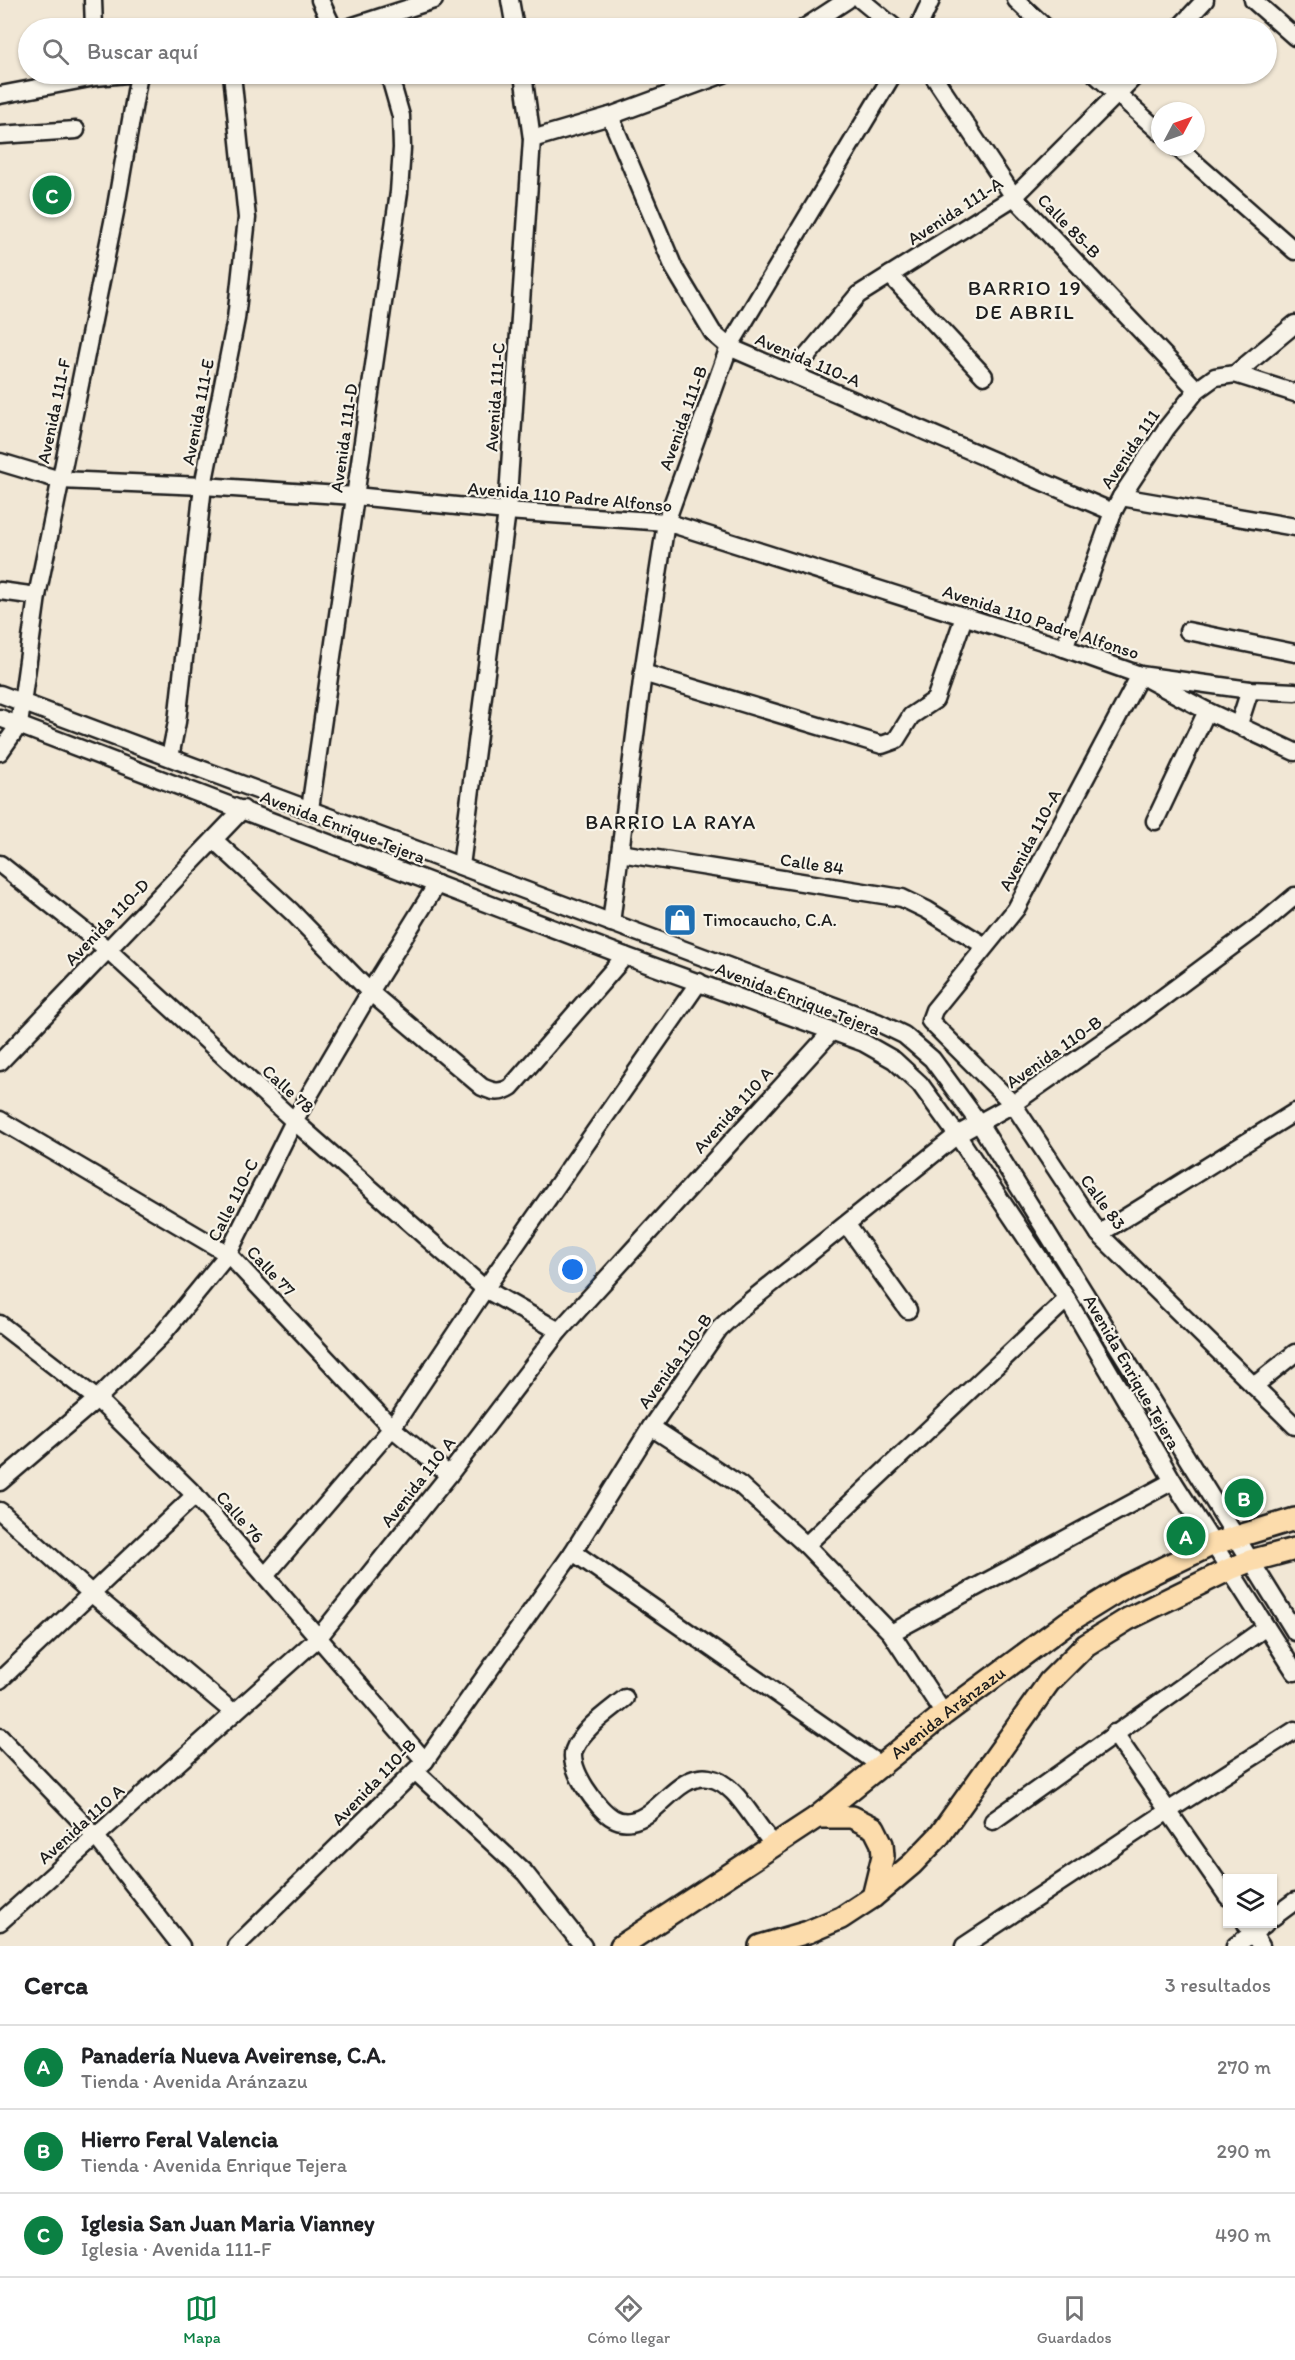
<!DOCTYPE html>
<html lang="es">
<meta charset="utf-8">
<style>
:root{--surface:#fff;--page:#f2f2f2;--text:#202124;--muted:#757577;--line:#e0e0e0;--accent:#0b8043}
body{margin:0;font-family:Itim,sans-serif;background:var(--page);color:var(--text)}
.controls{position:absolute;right:18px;bottom:18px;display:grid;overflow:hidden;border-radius:0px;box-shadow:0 2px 4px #0004}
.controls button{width:54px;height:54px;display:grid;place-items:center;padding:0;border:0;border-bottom:2px solid var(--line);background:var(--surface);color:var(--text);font:30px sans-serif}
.compass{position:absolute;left:1151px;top:102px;width:54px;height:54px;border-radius:50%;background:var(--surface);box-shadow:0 2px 4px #0004;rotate:49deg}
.you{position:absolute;left:573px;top:1270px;width:21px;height:21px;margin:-15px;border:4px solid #fff;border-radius:50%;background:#1a73e8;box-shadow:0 0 0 9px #1a73e833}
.badge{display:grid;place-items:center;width:39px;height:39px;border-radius:50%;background:var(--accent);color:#fff;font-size:20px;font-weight:700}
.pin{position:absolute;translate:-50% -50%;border:3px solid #fff;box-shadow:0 2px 6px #0006}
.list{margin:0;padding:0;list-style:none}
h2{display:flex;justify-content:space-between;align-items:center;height:78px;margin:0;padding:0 24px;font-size:26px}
h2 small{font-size:20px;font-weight:400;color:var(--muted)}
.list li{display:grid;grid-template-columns:39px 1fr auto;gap:18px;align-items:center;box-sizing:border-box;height:84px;padding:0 24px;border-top:2px solid var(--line)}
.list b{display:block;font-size:22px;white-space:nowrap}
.list p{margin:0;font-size:20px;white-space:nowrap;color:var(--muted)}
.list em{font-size:20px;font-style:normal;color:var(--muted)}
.icon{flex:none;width:33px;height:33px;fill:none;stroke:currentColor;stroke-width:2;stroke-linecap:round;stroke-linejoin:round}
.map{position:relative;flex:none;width:1295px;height:1946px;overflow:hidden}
.search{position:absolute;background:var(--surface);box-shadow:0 2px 4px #0004;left:18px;right:18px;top:18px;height:66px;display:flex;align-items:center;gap:15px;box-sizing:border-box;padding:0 21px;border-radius:33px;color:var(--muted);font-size:22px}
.sheet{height:330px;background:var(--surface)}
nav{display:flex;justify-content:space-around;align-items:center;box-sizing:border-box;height:84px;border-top:2px solid var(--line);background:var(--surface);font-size:16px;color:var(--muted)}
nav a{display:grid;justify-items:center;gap:3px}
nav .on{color:var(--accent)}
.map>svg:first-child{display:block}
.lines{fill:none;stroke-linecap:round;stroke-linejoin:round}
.minor-casing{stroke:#1c1c1c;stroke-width:21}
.major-casing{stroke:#1c1c1c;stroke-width:26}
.minor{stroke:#f7f3e8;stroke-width:16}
.major{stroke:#fcdcac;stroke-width:21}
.labels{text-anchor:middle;stroke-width:4.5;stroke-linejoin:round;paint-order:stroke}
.street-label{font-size:18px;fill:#1c1c1c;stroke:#f7f3e8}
.poi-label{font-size:18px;fill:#1c1c1c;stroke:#f7f3e8;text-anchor:start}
.neighbourhood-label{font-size:20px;letter-spacing:1.5px;fill:#1c1c1c;stroke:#f7f3e8}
.quarter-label{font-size:21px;letter-spacing:1.5px;fill:#1c1c1c;stroke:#f7f3e8}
</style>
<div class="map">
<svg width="1295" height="1946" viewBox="0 0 1295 1946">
<rect width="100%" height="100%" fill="#f1e7d5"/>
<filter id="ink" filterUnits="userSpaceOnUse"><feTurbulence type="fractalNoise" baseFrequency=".0167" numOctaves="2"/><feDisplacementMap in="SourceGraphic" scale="12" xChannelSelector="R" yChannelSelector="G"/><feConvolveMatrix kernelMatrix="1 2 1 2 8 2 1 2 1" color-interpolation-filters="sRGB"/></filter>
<g filter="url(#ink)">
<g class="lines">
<g class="minor-casing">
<g id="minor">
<path d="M 93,0 L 94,28"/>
<path d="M 320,0 L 333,28"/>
<path d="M 510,0 L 515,28"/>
<path d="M 861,0 L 895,28"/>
<path d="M 1016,0 L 1046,28"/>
<path d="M 1253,0 L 1295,37"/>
<path d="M 347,28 L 434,0"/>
<path d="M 804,28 L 847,0"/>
<path d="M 918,28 L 931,0"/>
<path d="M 1179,28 L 1205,0"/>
<path d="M 932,74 L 1014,197 L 1197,390"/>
<path d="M 1095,74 L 1160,132"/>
<path d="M 0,95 L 95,77 L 127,74"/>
<path d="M 610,116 L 674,268 L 713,333 L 729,347 L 1113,512"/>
<path d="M 0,135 L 76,130"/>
<path d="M 532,139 L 610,116 L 724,74"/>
<path d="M 1177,147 L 1295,251"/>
<path d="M 890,275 L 984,376"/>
<path d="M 792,374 L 858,295 L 1014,197 L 1137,74"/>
<path d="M 1235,374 L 1295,393"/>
<path d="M 0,462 L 60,480 L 203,486 L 355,496 L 507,511 L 666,522 L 1064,648 L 1140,675 L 1250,690 L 1295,692"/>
<path d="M 1121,497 L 1295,527"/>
<path d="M 0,591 L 37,596"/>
<path d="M 1188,631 L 1295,653"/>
<path d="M 1064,648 L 1113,512 L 1121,497 L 1166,429 L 1197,390 L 1215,377 L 1235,374 L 1295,324"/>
<path d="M 643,673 L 882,745 L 896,740 L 911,716 L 935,700 L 964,617"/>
<path d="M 1140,675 L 1016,909 L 934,1010 L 930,1021 L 1013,1104 L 1099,1234 L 1295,1426"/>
<path d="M 1149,680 L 1207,711 L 1295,752"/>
<path d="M 0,694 L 877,1022 L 904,1035 L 932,1059 L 979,1123 L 1295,1632"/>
<path d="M 0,718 L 625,956 L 864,1043 L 894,1060 L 920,1084 L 957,1135 L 1067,1299 L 1173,1481 L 1295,1672"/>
<path d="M 1239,724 L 1250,690"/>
<path d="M 0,752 L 19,725 L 37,596 L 115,212 L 139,74"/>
<path d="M 170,757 L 177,722 L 203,486 L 236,319 L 247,218 L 232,74"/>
<path d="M 310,809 L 399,192 L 402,148 L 401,116 L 389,74"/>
<path d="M 1155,821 L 1207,711"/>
<path d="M 214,840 L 292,912 L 370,992 L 482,1087 C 493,1092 500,1094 511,1087 L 625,956"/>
<path d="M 620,853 L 902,898 L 927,910 L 985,946"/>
<path d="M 0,864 L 107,949 L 294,1121 L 485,1289 L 559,1331"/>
<path d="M 461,866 L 507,511 L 532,139 L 523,74"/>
<path d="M 611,923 L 643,673 L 666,522 L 729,347 L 893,74"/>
<path d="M 0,1062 L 243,809"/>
<path d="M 0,1120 L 228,1254 L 392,1428 L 449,1475"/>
<path d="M 847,1225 L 908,1310"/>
<path d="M 1099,1234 L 1295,1112"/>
<path d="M 0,1324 L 97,1399 L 195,1495 L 425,1761"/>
<path d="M 1254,1386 L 1295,1353"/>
<path d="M 651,1427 L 740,1485 L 806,1545 L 891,1633 L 944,1714"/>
<path d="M 0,1482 L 97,1399 L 161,1336 L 228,1254 L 294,1121 L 370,992 L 437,884"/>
<path d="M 0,1511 L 91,1593 L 234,1713"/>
<path d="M 806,1545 L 1067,1299"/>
<path d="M 573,1552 L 880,1765"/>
<path d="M 265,1576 L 392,1428 L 485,1289 L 699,982"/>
<path d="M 891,1633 L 1173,1481"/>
<path d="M 0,1680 L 195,1495"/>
<path d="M 625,1698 C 608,1712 582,1729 574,1750 C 567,1768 598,1810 613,1818 C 618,1821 625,1822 631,1821 C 659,1817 677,1773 709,1778 C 737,1782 755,1827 775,1845"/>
<path d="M 1114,1733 L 1228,1897"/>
<path d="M 0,1737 L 96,1837 L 181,1946"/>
<path d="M 415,1771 L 525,1873 L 583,1946"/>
<path d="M 993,1821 L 1266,1627"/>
<path d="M 1272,1918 L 1295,1901"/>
<path d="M 0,1922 L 319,1637 L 449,1475 L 559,1331 L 832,1031"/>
<path d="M 1246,1924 L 1261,1946"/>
<path d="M 236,1946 L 425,1761 L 573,1552 L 651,1427 L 719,1329 L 739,1310 L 957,1135 L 1013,1104 L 1122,1028 L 1263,923 L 1295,896"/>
<path d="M 964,1946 L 1168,1811 L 1295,1730"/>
<path d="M 1235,1946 L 1265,1924"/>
</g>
</g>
<g class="major-casing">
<g id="major">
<path d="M 817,1817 L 852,1817 L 874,1828 L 882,1844 L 883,1856 L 873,1897"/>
<path id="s1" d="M 621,1946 L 817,1817 L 944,1714 L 1068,1622 L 1126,1586 L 1213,1544 L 1295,1519"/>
<path d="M 760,1946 L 808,1932 L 841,1918 L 873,1897 L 912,1864 L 939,1836 L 1049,1682 L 1086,1645 L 1128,1619 L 1230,1569 L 1250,1561 L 1295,1549"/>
</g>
</g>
<use href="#minor" class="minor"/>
<use href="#major" class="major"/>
</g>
</g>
<defs>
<g id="shop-square" transform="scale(1.725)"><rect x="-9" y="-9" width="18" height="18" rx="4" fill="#1f6fb2" stroke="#f7f3e8"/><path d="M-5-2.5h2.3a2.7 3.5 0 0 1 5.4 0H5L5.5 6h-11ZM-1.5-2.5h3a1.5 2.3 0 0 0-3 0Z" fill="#fff"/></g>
</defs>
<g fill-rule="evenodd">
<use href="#shop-square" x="680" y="920"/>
</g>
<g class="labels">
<g class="street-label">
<text transform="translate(955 211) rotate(-33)" y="6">Avenida 111-A</text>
<text transform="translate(1069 226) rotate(46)" y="6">Calle 85-B</text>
<text transform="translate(808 360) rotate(23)" y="6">Avenida 110-A</text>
<text transform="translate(495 397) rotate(-86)" y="6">Avenida 111-C</text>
<text transform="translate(54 411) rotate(-78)" y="6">Avenida 111-F</text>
<text transform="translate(198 412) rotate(-79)" y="6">Avenida 111-E</text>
<text transform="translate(683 418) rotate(-70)" y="6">Avenida 111-B</text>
<text transform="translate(344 438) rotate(-82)" y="6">Avenida 111-D</text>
<text transform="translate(1130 449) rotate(-56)" y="6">Avenida 111</text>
<text transform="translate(570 497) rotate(5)" y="6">Avenida 110 Padre Alfonso</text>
<text transform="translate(1041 622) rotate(18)" y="6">Avenida 110 Padre Alfonso</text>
<text transform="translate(343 827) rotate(21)" y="6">Avenida Enrique Tejera</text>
<text transform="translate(1030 840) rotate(-62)" y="6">Avenida 110-A</text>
<text transform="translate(812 864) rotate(9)" y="6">Calle 84</text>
<text transform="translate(107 922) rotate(-46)" y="6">Avenida 110-D</text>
<text transform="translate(798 999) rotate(21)" y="6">Avenida Enrique Tejera</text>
<text transform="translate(1054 1052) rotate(-35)" y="6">Avenida 110-B</text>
<text transform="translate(288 1089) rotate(42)" y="6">Calle 78</text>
<text transform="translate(733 1110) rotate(-48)" y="6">Avenida 110 A</text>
<text transform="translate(233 1200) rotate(-63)" y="6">Calle 110-C</text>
<text transform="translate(1103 1202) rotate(54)" y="6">Calle 83</text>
<text transform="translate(271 1271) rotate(47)" y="6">Calle 77</text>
<text transform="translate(675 1361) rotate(-54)" y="6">Avenida 110-B</text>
<text transform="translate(1132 1372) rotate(60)" y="6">Avenida Enrique Tejera</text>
<text transform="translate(418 1482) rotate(-52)" y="6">Avenida 110 A</text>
<text transform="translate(240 1517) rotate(49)" y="6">Calle 76</text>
<text dy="6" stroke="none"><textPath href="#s1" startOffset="402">Avenida Aránzazu</textPath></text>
<text transform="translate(374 1782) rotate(-46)" y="6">Avenida 110-B</text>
<text transform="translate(81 1824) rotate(-42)" y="6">Avenida 110 A</text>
</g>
<g class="poi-label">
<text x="703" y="926">Timocaucho, C.A.</text>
</g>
<g class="neighbourhood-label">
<text x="671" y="829">BARRIO LA RAYA</text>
</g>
<g class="quarter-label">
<text x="1025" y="295">BARRIO 19<tspan x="1025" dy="24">DE ABRIL</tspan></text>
</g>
</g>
</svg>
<div class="controls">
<button><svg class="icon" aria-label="layers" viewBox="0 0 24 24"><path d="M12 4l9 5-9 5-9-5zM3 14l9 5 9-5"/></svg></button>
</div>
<svg class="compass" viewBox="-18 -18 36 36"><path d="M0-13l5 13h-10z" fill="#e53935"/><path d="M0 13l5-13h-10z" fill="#757577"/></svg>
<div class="you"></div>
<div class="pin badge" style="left:1186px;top:1536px">A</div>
<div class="pin badge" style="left:1244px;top:1498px">B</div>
<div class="pin badge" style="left:52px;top:195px">C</div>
<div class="search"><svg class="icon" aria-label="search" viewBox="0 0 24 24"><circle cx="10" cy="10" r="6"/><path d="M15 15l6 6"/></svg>Buscar aquí</div>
</div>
<section class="sheet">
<h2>Cerca<small>3 resultados</small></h2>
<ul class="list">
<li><span class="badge">A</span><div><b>Panadería Nueva Aveirense, C.A.</b><p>Tienda · Avenida Aránzazu</p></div><em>270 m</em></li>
<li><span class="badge">B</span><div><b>Hierro Feral Valencia</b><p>Tienda · Avenida Enrique Tejera</p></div><em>290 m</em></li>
<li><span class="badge">C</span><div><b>Iglesia San Juan Maria Vianney</b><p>Iglesia · Avenida 111-F</p></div><em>490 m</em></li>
</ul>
</section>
<nav>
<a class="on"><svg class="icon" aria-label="map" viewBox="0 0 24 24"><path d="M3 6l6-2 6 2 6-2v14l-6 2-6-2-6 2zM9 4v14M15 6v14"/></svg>Mapa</a>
<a><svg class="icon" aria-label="directions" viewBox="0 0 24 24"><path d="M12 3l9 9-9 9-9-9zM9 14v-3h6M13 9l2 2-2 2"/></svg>Cómo llegar</a>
<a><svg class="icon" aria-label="saved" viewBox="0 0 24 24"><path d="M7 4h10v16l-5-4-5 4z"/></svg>Guardados</a>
</nav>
